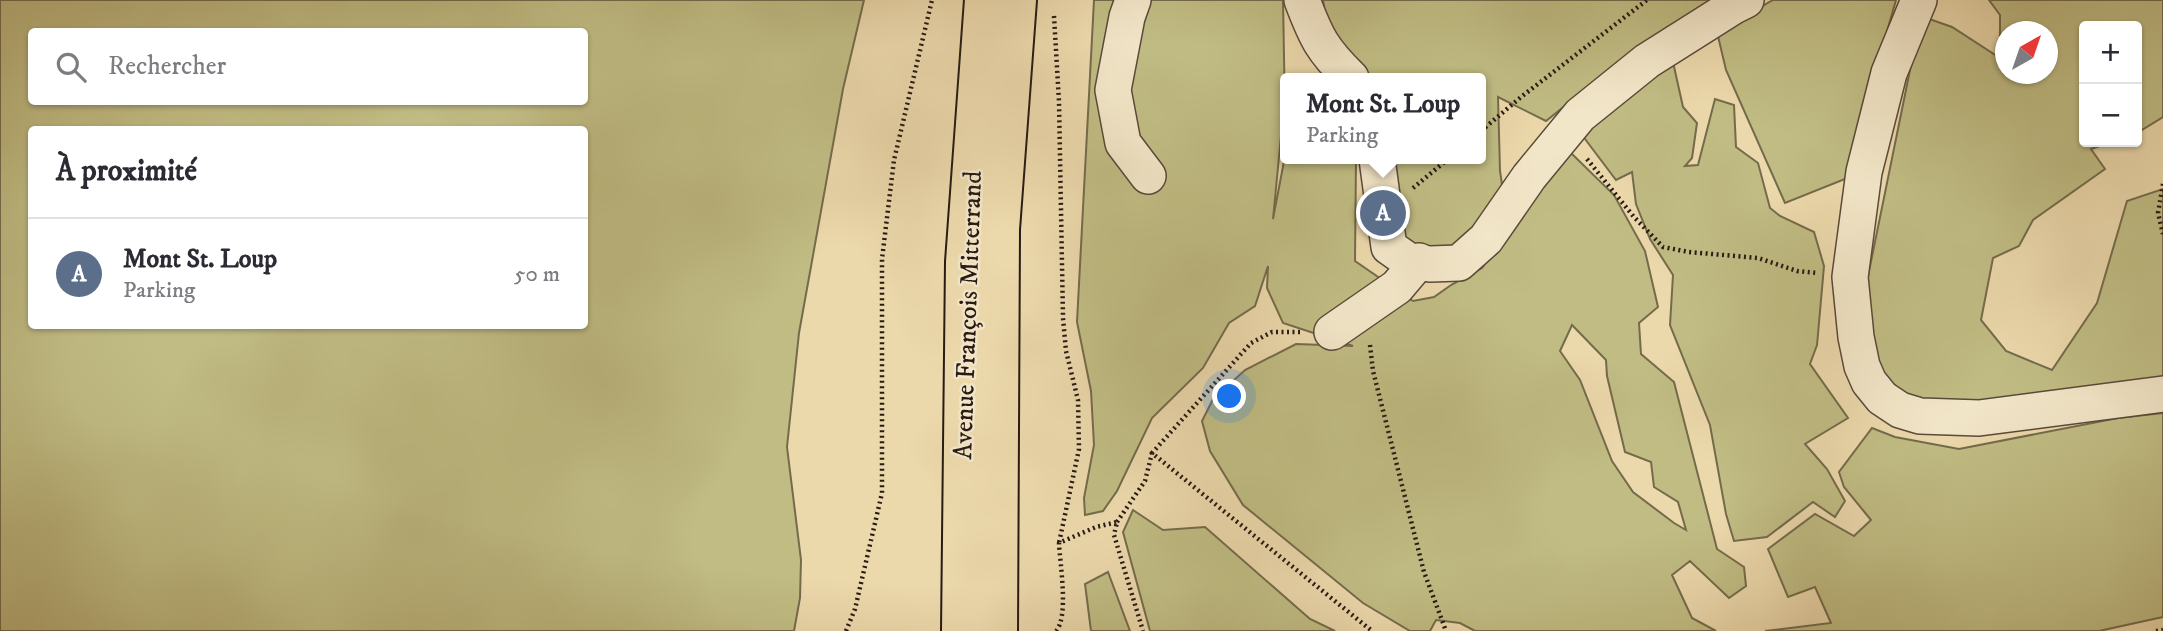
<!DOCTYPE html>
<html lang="fr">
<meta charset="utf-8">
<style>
:root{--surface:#fff;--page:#f7f7f7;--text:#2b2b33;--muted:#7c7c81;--line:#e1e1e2;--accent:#111827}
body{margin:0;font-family:"IM FELL DW Pica",serif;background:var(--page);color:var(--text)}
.controls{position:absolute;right:21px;top:21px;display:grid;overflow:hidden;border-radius:7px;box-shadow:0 2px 5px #0004}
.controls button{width:63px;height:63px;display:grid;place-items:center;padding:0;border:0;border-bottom:2px solid var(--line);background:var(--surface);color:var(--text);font:35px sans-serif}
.compass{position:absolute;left:1995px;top:21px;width:63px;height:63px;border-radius:50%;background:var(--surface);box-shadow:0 2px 5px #0004;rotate:40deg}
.you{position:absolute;left:1230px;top:397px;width:24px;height:24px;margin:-18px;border:5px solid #fff;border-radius:50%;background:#1a73e8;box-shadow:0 0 0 10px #1a73e833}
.badge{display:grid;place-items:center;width:46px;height:46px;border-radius:50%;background:var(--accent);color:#fff;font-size:23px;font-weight:700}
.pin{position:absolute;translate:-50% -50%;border:4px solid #fff;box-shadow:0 2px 7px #0006}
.popup{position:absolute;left:1280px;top:73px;width:206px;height:91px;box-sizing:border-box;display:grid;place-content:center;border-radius:7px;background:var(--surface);filter:drop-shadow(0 2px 5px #0005);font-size:23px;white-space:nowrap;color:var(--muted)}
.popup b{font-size:26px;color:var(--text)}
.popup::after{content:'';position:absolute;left:50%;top:100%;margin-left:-14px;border:14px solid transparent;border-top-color:var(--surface)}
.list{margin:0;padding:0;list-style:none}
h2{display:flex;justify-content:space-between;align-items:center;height:91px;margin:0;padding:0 28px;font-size:30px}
h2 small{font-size:23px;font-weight:400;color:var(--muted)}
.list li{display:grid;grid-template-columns:46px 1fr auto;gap:21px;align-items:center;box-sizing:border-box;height:112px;padding:0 28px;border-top:2px solid var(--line)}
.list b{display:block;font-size:26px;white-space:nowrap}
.list p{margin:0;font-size:23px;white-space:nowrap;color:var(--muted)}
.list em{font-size:23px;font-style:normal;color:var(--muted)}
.icon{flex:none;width:38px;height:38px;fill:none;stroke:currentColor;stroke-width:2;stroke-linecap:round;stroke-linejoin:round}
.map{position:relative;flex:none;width:2163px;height:631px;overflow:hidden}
.search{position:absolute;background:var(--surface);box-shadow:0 2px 5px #0004;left:28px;top:28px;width:560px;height:77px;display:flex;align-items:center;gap:18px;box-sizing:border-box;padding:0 24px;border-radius:7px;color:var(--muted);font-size:26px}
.panel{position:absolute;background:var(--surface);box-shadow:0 2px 5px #0004;left:28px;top:126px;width:560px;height:203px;border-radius:7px}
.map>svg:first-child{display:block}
.green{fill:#c0bc83;stroke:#746b4c;stroke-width:2;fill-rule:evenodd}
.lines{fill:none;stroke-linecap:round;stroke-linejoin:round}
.minor-casing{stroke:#594a3a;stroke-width:38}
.major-casing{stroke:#281a14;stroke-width:42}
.path{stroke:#281a14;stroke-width:4.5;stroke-dasharray:2 3.5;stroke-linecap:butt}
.minor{stroke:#f2e6c8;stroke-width:35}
.major{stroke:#ebd8ab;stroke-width:38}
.labels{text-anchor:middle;stroke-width:5;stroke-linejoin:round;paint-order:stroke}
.street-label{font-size:26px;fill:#281a14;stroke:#f2e6c8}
</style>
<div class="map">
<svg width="2163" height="631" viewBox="0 0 2163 631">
<rect width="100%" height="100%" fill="#ebd8ab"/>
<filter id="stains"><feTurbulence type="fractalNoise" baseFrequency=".00286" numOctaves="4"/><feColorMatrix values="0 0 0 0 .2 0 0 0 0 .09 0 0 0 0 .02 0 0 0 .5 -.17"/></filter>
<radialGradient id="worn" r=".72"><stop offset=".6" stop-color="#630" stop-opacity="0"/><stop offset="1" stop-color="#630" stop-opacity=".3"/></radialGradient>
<g class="green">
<path d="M 0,0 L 864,0 L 843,89 L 799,333 L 787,447 L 801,560 L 800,598 L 794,631 L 0,631 ZM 32,32 L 584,32 L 584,102 L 32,102 ZM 32,130 L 584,130 L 584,326 L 32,326 Z"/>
<path d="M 1094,0 L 1283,0 L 1285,113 L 1284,105 L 1273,219 L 1285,156 L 1285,159 L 1356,159 L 1355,261 L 1413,301 L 1434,297 L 1451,285 L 1482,268 L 1569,151 L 1614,195 L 1645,251 L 1658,307 L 1639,323 L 1641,354 L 1674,382 L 1717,549 L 1744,567 L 1746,586 L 1729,598 L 1690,561 L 1672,575 L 1692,618 L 1716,631 L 1475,631 L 1460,623 L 1436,620 L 1430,631 L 1410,631 L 1363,603 L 1243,505 L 1210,451 L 1202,421 L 1213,399 L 1245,370 L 1296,344 L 1353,346 L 1283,323 L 1267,288 L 1268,266 L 1255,306 L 1229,323 L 1203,368 L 1152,418 L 1117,491 L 1103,511 L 1085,515 L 1084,498 L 1094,445 L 1091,391 L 1077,322 ZM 1572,325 L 1606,360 L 1607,376 L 1625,452 L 1651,462 L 1654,487 L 1678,502 L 1686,530 L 1674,523 L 1633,492 L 1612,461 L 1580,380 L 1560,351 Z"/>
<path d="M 1323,0 L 1731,0 L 1608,71 L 1546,121 L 1498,97 L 1500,171 L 1504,198 L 1460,244 L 1433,251 L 1403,244 L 1390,159 L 1481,159 L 1481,78 L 1364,78 L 1329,34 Z"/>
<path d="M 1773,0 L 1896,0 L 1845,179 L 1785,203 L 1726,70 L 1717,32 Z"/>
<path d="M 1989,0 L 2163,0 L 2163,117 L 2137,133 L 2137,26 L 2084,26 L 2084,142 L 2111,142 L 2091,149 L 2105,169 L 2033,220 L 2019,246 L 1993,258 L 1981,320 L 2006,351 L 2052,370 L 2097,303 L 2127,201 L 2163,189 L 2163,381 L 1918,411 L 1889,384 L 1876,360 L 1865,291 L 1921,16 L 1952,27 L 2000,58 L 2000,15 ZM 2006,32 L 2048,32 L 2048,74 L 2006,74 Z"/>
<path d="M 1673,62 L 1683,107 L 1697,123 L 1692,158 L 1685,166 L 1698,165 L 1715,99 L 1734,105 L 1736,147 L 1758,163 L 1770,208 L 1780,216 L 1814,232 L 1824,266 L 1817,345 L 1810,364 L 1848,418 L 1805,444 L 1827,469 L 1845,501 L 1835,517 L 1813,502 L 1767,537 L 1734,541 L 1726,514 L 1710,425 L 1670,325 L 1673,275 L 1650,239 L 1636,204 L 1632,172 L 1616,180 L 1582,135 Z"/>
<path d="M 2163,413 L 2163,617 L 2099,631 L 1765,631 L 1831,623 L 1815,587 L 1788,597 L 1768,549 L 1815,514 L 1854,536 L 1871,520 L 1844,487 L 1839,472 L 1872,428 L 1895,437 L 1959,449 L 2118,418 Z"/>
<path d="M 1133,510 L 1163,530 L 1205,527 L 1310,619 L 1335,631 L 1150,631 L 1123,532 Z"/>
<path d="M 1108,572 L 1130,631 L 1091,631 L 1085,584 Z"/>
</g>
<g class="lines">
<g class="minor-casing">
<g id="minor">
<path d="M 1133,0 L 1127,17 L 1113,90 L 1123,143 L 1148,176"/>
<path d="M 1302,0 C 1316,37 1322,50 1351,78"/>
<path d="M 1919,0 L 1889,73 L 1864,172 L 1850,277 L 1856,337 L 1862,366 L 1869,382 L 1882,398 L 1900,410 L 1920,416 L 1979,418 L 2163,394"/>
<path d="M 1377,159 L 1389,247 L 1409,261 L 1430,264 L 1459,263 L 1486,239 L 1529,177 L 1580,115 L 1647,61 L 1734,6 L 1746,0"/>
<path d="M 1332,332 L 1397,287 L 1419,261"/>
</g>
</g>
<g class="major-casing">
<g id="major">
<path d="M 961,631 L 965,262 L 984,0"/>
<path d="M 998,631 L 1000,229 L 1017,0"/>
</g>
</g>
<g class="path">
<path d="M 1054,16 L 1059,102 L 1063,318 L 1066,351 L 1078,400 L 1079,449 L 1059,543"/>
<path d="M 1481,131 L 1521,97 L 1647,0"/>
<path d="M 1587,159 L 1634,217 L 1663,247 L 1689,252 L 1758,258 L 1797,271 L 1818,273"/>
<path d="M 2163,184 L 2158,213 L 2163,234"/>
<path d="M 1413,188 L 1448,159"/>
<path d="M 1300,332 L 1272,332 L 1251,343 L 1152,453 L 1372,631"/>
<path d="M 1370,345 L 1373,371 L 1424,572 L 1446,631"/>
<path d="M 1117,522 L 1145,481 L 1152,453"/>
<path d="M 846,631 L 855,609 L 882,493 L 882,259 L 894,160 L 932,0"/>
<path d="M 1056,631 C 1069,617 1060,564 1059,543 L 1096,527 L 1117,522 L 1114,535 L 1143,631"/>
<path d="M 2156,631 L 2163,630"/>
</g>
<use href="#minor" class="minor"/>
<use href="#major" class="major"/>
</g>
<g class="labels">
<g class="street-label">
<text transform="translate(967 315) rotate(-88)" y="9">Avenue François Mitterrand</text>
</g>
</g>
<rect width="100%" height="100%" filter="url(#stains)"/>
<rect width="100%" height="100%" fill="url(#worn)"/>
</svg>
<div class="controls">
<button>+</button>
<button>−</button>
</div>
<svg class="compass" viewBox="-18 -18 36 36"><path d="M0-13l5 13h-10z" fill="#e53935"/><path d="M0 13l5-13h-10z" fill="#7c7c81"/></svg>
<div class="you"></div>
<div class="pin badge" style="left:1383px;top:213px;background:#5c6f8a">A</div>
<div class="popup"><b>Mont St. Loup</b>Parking</div>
<div class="search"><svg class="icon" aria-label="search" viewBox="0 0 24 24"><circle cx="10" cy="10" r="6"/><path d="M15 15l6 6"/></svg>Rechercher</div>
<section class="panel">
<h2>À proximité<small></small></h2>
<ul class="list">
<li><span class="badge" style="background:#5c6f8a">A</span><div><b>Mont St. Loup</b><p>Parking</p></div><em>50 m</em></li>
</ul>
</section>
</div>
